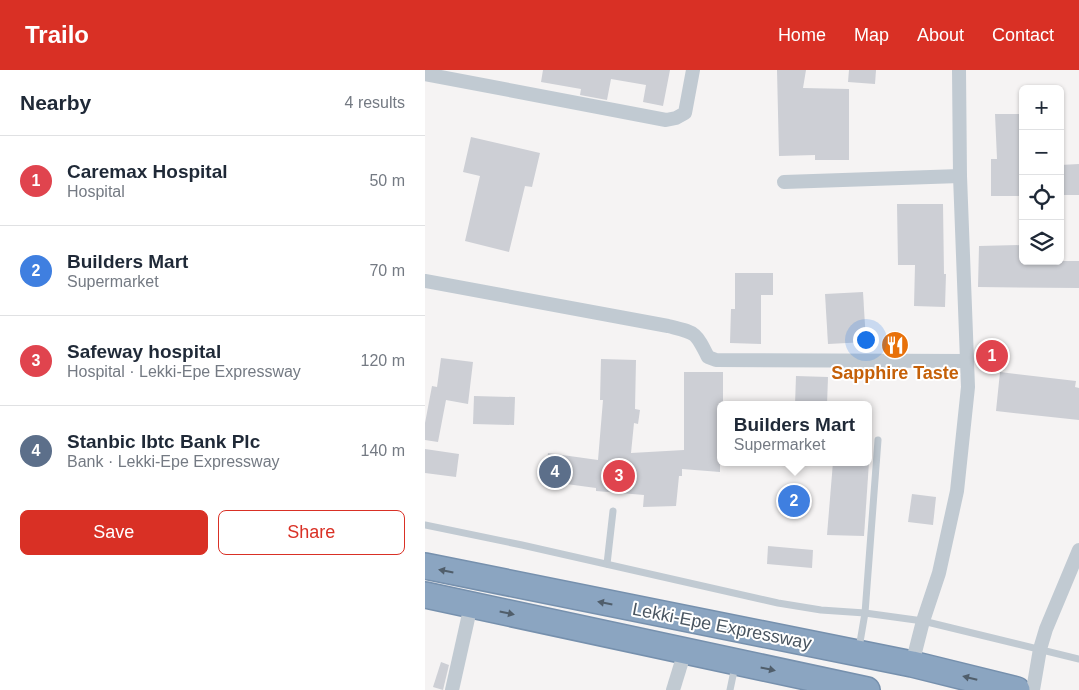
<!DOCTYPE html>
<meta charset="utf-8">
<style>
:root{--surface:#fff;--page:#f6f6f7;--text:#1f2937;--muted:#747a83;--line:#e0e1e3;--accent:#d93025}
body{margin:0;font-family:Arial,sans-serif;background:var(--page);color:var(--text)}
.controls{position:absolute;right:15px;top:15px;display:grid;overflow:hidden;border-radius:8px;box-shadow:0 1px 4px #0004}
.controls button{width:45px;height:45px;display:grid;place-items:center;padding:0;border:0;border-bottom:1px solid var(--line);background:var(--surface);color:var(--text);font:25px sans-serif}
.you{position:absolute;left:440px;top:269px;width:18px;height:18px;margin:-12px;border:4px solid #fff;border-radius:50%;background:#1a73e8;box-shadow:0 0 0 8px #1a73e833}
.badge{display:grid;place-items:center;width:32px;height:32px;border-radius:50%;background:var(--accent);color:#fff;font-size:16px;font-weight:700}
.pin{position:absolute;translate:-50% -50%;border:2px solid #fff;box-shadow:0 1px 5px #0006}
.popup{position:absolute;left:292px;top:331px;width:155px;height:65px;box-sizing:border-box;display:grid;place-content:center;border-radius:8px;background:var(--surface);filter:drop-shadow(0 1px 4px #0005);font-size:16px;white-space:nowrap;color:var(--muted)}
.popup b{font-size:19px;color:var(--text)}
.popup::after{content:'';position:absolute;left:50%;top:100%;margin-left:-10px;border:10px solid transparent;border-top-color:var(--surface)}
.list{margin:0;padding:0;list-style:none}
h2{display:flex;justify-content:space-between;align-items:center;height:65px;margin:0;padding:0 20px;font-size:21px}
h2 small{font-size:16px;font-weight:400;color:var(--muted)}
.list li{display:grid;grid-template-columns:32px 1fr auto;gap:15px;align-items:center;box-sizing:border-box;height:90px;padding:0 20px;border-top:1px solid var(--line)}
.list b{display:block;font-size:19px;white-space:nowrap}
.list p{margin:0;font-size:16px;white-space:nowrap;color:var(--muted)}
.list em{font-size:16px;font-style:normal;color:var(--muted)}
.actions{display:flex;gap:10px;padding:15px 20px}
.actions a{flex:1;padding:11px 0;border:1px solid var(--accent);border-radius:8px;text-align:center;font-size:18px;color:var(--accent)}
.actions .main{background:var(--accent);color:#fff}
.icon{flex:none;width:28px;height:28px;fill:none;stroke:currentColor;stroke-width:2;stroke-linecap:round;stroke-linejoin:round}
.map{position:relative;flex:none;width:654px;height:620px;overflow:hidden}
header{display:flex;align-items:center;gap:30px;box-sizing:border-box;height:70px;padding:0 25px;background:var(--accent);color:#fff}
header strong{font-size:24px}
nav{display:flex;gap:28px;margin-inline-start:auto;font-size:18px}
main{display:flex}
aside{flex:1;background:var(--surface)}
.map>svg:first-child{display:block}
.building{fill:#cdcfd5}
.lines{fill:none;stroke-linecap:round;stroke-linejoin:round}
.highway-casing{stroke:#7690ad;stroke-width:28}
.lane{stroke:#c1cad2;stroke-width:7}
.street{stroke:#c1cad2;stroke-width:14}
.highway{stroke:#8ba5c1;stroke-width:25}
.oneway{fill:#505e6b}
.labels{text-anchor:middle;stroke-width:4;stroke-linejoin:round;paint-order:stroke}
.food-label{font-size:18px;font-weight:bold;fill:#c56008;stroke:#fff}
.street-label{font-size:18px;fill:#4a5661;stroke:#fff}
</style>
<header>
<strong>Trailo</strong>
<nav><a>Home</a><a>Map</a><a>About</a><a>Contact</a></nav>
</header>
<main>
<aside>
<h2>Nearby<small>4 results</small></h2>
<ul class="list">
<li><span class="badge" style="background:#e0444e">1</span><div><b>Caremax Hospital</b><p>Hospital</p></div><em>50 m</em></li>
<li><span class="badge" style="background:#3f7fe0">2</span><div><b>Builders Mart</b><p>Supermarket</p></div><em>70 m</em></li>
<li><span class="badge" style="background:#e0444e">3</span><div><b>Safeway hospital</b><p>Hospital · Lekki-Epe Expressway</p></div><em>120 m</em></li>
<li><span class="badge" style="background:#5c6f8a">4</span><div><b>Stanbic Ibtc Bank Plc</b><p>Bank · Lekki-Epe Expressway</p></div><em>140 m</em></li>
</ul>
<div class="actions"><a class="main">Save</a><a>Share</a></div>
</aside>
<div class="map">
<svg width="654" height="620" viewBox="0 0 654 620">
<rect width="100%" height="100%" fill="#f5f3f3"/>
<g class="building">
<path d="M 118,0 L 245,0 L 238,36 L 218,32 L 221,15 L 186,9 L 182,30 L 155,25 L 156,19 L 116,12 Z"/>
<path d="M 352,0 L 381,0 L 378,18 L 424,19 L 424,90 L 390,90 L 390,85 L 354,86 Z"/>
<path d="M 424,0 L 451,0 L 450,14 L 423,12 Z"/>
<path d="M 570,44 L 598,44 L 598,126 L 566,126 L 566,89 L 572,89 Z"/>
<path d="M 46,67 L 115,83 L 107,117 L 100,116 L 84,182 L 40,171 L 55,106 L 38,102 Z"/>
<path d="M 654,94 L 654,125 L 635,125 L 635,95 Z"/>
<path d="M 472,134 L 518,134 L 519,204 L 521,204 L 520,237 L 489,236 L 490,195 L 473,195 Z"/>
<path d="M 598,175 L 598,191 L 654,191 L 654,218 L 553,217 L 554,176 Z"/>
<path d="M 310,203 L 348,203 L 348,225 L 336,225 L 336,274 L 305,273 L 306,239 L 310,239 Z"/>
<path d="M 438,222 L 441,272 L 403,274 L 400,224 Z"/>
<path d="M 16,288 L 48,292 L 43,334 L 21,330 L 13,372 L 0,370 L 0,353 L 7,316 L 12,317 Z"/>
<path d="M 176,289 L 211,290 L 210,339 L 215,340 L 213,354 L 209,353 L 206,383 L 259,380 L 259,302 L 298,302 L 298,335 L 295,335 L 295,402 L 257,399 L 257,406 L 254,406 L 251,436 L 218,437 L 219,425 L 171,421 L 171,418 L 119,411 L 123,383 L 173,390 L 178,330 L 175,330 Z"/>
<path d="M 575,302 L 651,311 L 650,317 L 654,318 L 654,350 L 571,341 Z"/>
<path d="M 371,306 L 403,307 L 402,335 L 370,335 Z"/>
<path d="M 49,326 L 90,327 L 89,355 L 48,354 Z"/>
<path d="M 0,379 L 34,384 L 31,407 L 0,403 Z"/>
<path d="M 408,392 L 444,392 L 439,466 L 402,465 Z"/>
<path d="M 487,424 L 511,427 L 508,455 L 483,452 Z"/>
<path d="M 343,476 L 388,480 L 387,498 L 342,494 Z"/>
<path d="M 16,592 L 24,595 L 18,620 L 8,617 Z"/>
</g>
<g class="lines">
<g class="highway-casing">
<g id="highway">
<path d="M 0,496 L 487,594 L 592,620"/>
<path d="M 0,525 L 442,620"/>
</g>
</g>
<g class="lane">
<path d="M 0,455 L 97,475 L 353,533 L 396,540 L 440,543 L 498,551 L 654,589"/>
<path d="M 182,494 L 188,441"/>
<path d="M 434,578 L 440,543 L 453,370"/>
<path d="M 305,620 L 310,596"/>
</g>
<g class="street">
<path d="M 0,4 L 241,50 L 251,48 L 260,43 L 268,0"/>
<path d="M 359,112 L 535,106"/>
<path d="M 0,211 L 243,256 C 271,263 270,261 283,287 L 291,290 L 542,291"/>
<path d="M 487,594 L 498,551 L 514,503 L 532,421 L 543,317 L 535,106 L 534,0"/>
<path d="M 27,620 L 46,535"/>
<path d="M 248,620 L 260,581"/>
<path d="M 608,620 L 615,579 L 621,559 L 654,480"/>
</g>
<use href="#highway" class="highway"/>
</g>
<defs><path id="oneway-solid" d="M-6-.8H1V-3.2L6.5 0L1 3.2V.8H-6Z" transform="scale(1.25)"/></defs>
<g class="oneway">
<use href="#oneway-solid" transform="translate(21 501) rotate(-169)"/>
<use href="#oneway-solid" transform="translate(180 533) rotate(-169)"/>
<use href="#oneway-solid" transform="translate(82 543) rotate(12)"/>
<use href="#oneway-solid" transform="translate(343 599) rotate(12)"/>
<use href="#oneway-solid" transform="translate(545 608) rotate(-166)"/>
</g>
<defs>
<g id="restaurant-disc" transform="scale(1.4375)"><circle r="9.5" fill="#e8710a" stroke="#fff"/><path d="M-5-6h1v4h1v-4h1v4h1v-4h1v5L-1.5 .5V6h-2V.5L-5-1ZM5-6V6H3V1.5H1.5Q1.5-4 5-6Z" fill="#fff"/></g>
</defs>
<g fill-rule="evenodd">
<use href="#restaurant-disc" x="470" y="275"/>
</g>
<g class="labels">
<g class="food-label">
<text x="470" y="309">Sapphire Taste</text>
</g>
<g class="street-label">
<text transform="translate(297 556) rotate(11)" y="6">Lekki-Epe Expressway</text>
</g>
</g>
</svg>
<div class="controls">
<button>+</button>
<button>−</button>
<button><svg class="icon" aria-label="locate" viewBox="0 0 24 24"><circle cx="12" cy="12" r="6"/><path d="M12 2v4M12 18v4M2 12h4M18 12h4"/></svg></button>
<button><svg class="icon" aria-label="layers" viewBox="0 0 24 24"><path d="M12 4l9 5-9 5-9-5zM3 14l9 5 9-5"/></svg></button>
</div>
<div class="you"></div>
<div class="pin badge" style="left:567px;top:286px;background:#e0444e">1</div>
<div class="pin badge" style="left:369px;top:431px;background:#3f7fe0">2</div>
<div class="popup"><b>Builders Mart</b>Supermarket</div>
<div class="pin badge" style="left:194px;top:406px;background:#e0444e">3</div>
<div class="pin badge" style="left:130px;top:402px;background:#5c6f8a">4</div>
</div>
</main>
